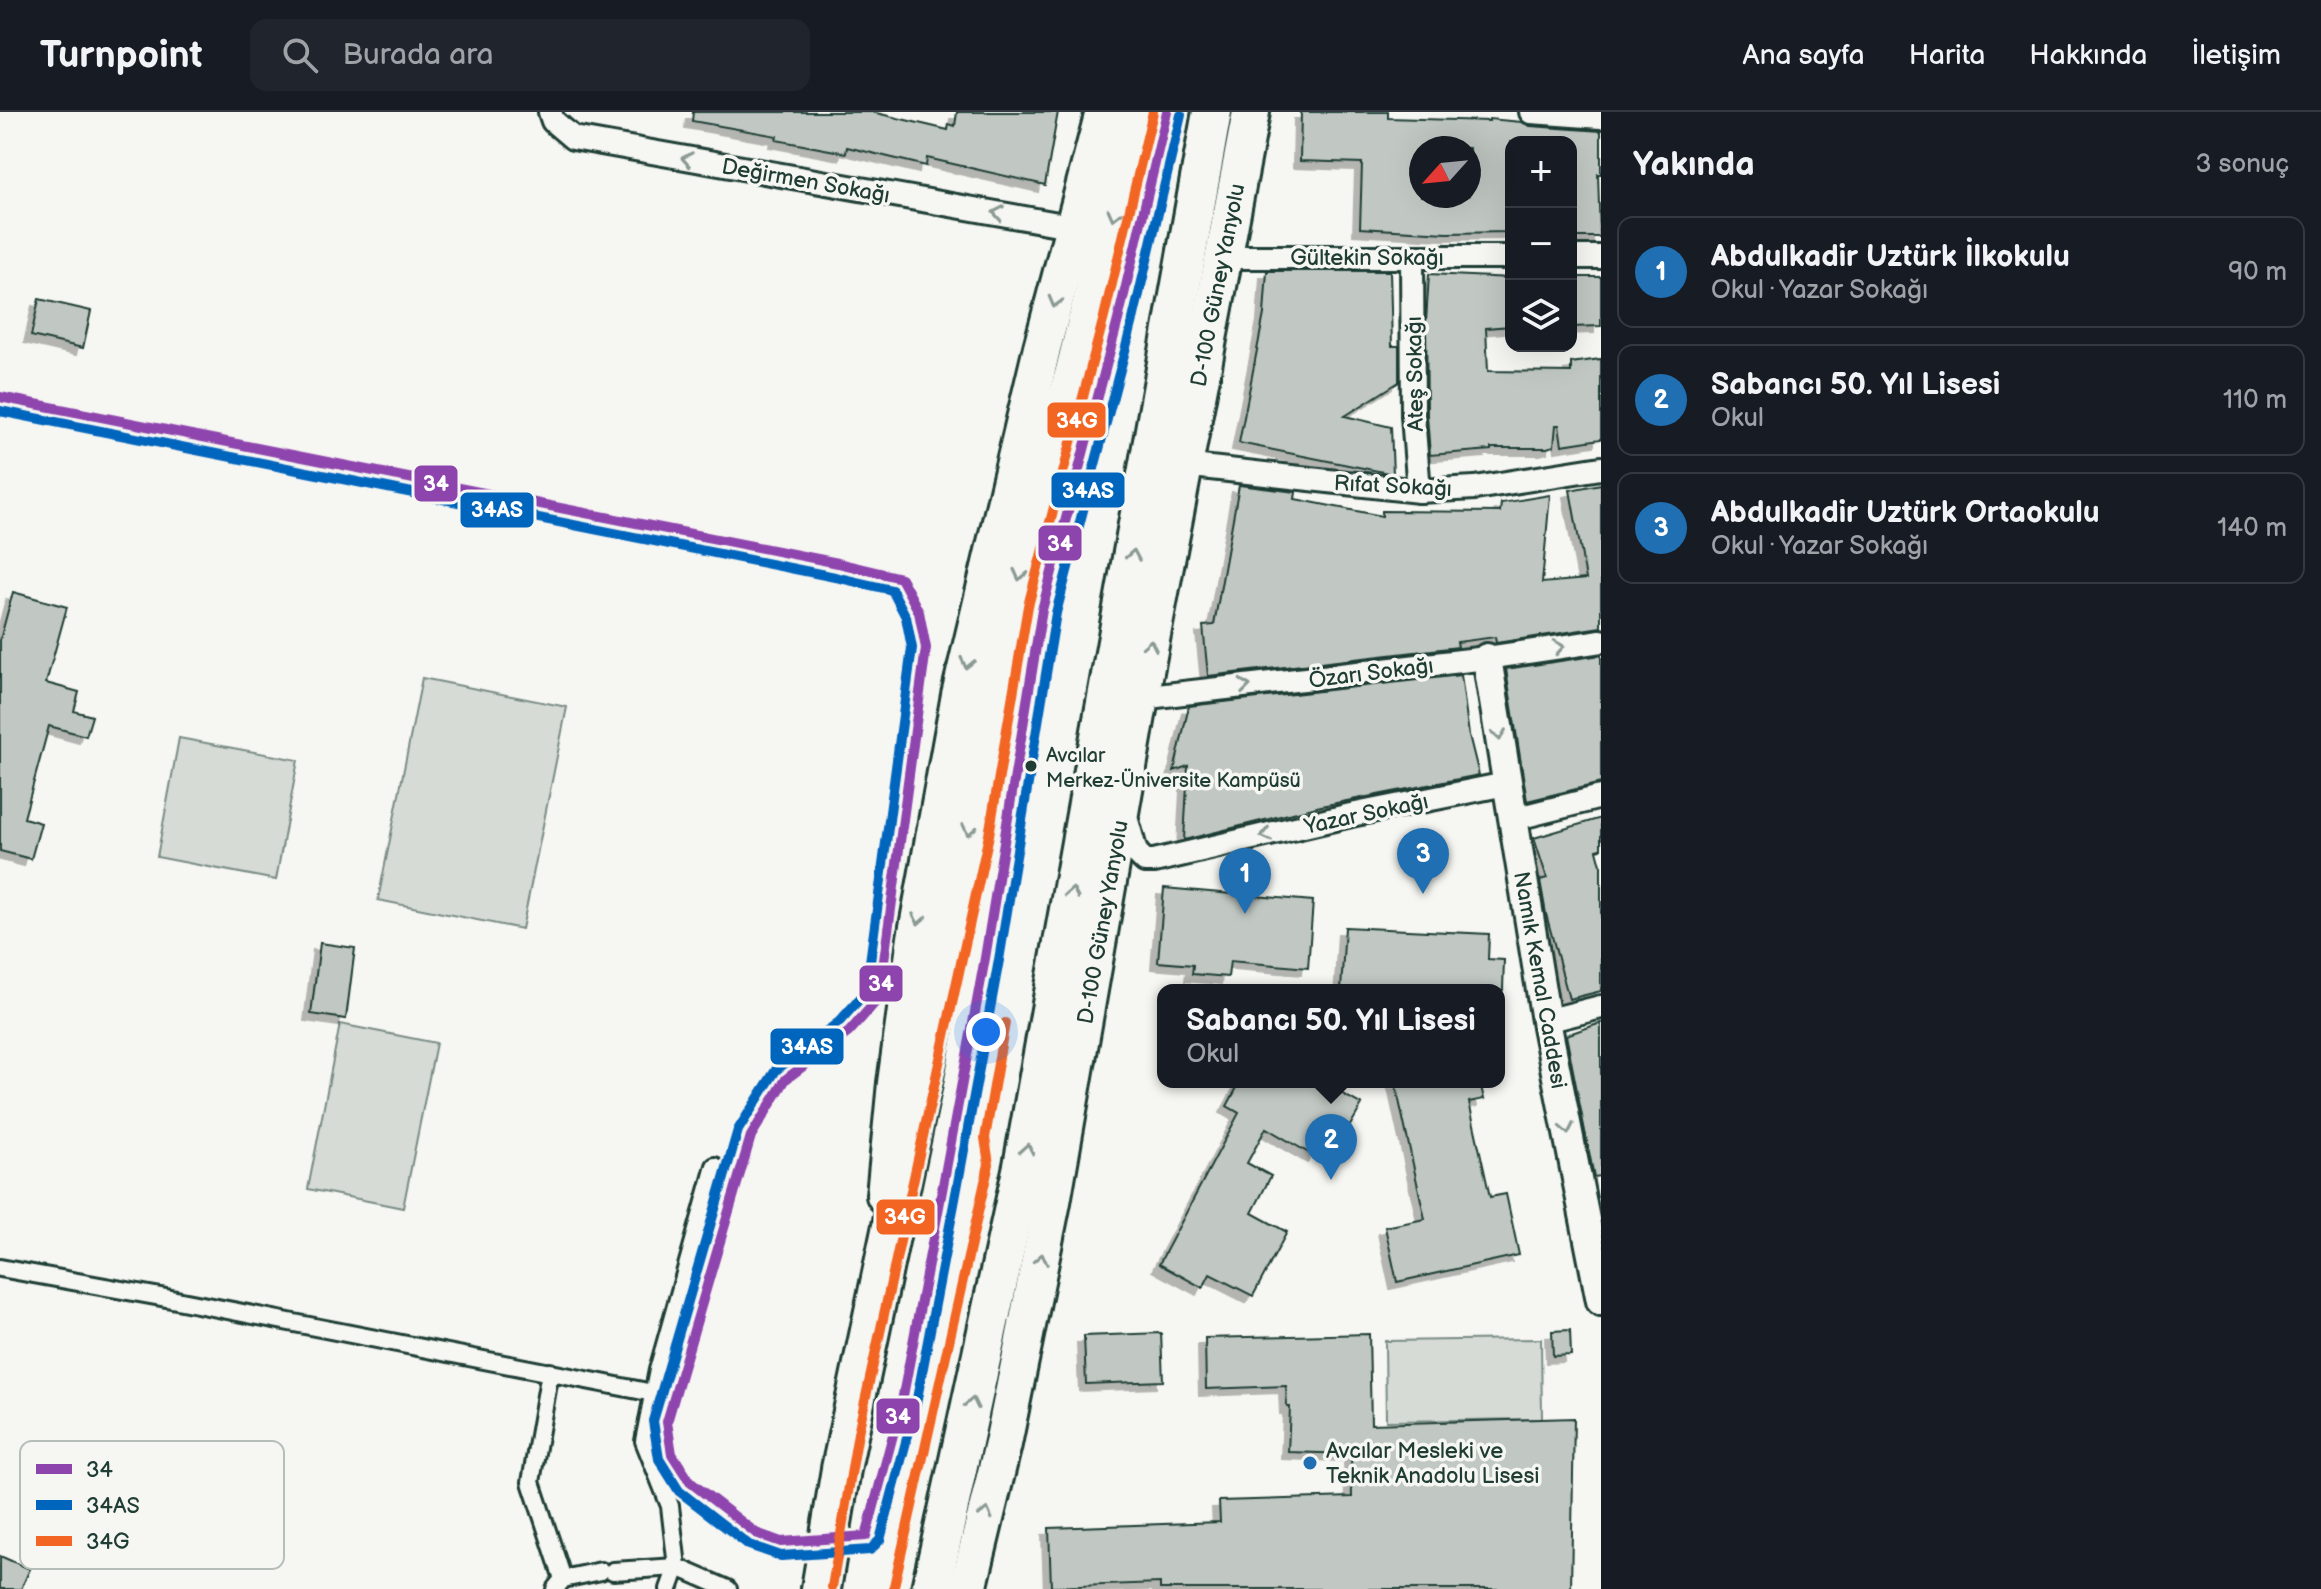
<!DOCTYPE html>
<html lang="tr">
<meta charset="utf-8">
<style>
:root{--surface:#171b24;--page:#20242c;--text:#f1f3f6;--muted:#9ea1a6;--line:#363941;--accent:#1f6fb2}
body{margin:0;font-family:"Balsamiq Sans",sans-serif;background:var(--page);color:var(--text)}
.controls{position:absolute;right:24px;top:24px;display:grid;overflow:hidden;border-radius:16px;box-shadow:0 8px 32px #0002}
.controls button{width:72px;height:72px;display:grid;place-items:center;padding:0;border:0;border-bottom:2px solid var(--line);background:var(--surface);color:var(--text);font:40px sans-serif}
.compass{position:absolute;left:1409px;top:24px;width:72px;height:72px;border-radius:50%;background:var(--surface);box-shadow:0 8px 32px #0002;rotate:243deg}
.you{position:absolute;left:986px;top:920px;width:28px;height:28px;margin:-20px;border:6px solid #fff;border-radius:50%;background:#1a73e8;box-shadow:0 0 0 12px #1a73e833}
.badge{display:grid;place-items:center;width:52px;height:52px;border-radius:50%;background:var(--accent);color:#fff;font-size:26px;font-weight:700}
.pin{position:absolute;translate:-50% -66px;filter:drop-shadow(0 2px 4px #0008)}
.pin::after{content:'';position:absolute;top:42px;width:28px;height:24px;background:inherit;clip-path:polygon(0 0,100% 0,50% 100%)}
.popup{position:absolute;left:1157px;top:872px;width:348px;height:104px;box-sizing:border-box;display:grid;place-content:center;border-radius:16px;background:var(--surface);filter:drop-shadow(0 2px 6px #0005);font-size:26px;white-space:nowrap;color:var(--muted)}
.popup b{font-size:30px;color:var(--text)}
.popup::after{content:'';position:absolute;left:50%;top:100%;margin-left:-16px;border:16px solid transparent;border-top-color:var(--surface)}
.list{margin:0;padding:0;list-style:none}
h2{display:flex;justify-content:space-between;align-items:center;height:104px;margin:0;padding:0 32px;font-size:34px}
h2 small{font-size:26px;font-weight:400;color:var(--muted)}
.list li{display:grid;grid-template-columns:52px 1fr auto;gap:24px;align-items:center;box-sizing:border-box;height:112px;margin:0 16px 16px;padding:0 16px;border:2px solid var(--line);border-radius:16px}
.list b{display:block;font-size:30px;white-space:nowrap}
.list p{margin:0;font-size:26px;white-space:nowrap;color:var(--muted)}
.list em{font-size:26px;font-style:normal;color:var(--muted)}
.icon{flex:none;width:44px;height:44px;fill:none;stroke:currentColor;stroke-width:2;stroke-linecap:round;stroke-linejoin:round}
.map{position:relative;flex:none;width:1601px;height:1477px;overflow:hidden}
header{display:flex;align-items:center;gap:48px;box-sizing:border-box;height:112px;padding:0 40px;background:var(--surface);border-bottom:2px solid var(--line)}
header strong{font-size:38px}
nav{display:flex;gap:44px;margin-inline-start:auto;font-size:28px}
.search{width:560px;height:72px;background:var(--page);display:flex;align-items:center;gap:20px;box-sizing:border-box;padding:0 28px;border-radius:16px;color:var(--muted);font-size:30px}
main{display:flex}
aside{flex:1;background:var(--surface)}
.map>svg:first-child{display:block}
.green{fill:#d6dbd6;stroke:#7a8c85;stroke-width:2}
.building{fill:#c1c8c3;stroke:#1f3d34;stroke-width:2;fill-rule:evenodd;filter:url(#shadow)}
.lines{fill:none;stroke-linecap:round;stroke-linejoin:round}
.pedestrian-casing{stroke:#1f3d34;stroke-width:22}
.minor-casing{stroke:#1f3d34;stroke-width:28}
.tertiary-casing{stroke:#1f3d34;stroke-width:34}
.primary-casing{stroke:#1f3d34;stroke-width:42}
.trunk-casing{stroke:#1f3d34;stroke-width:44}
.pedestrian{stroke:#f6f6f2;stroke-width:16}
.minor{stroke:#f6f6f2;stroke-width:22}
.tertiary{stroke:#f6f6f2;stroke-width:28}
.primary{stroke:#f6f6f2;stroke-width:36}
.trunk{stroke:#f6f6f2;stroke-width:38}
.bus-1-casing{stroke:#f6f6f2;stroke-width:16}
.bus-2-casing{stroke:#f6f6f2;stroke-width:16}
.bus-3-casing{stroke:#f6f6f2;stroke-width:16}
.bus-1{stroke:#8e44ad;stroke-width:10}
.bus-2{stroke:#0065bd;stroke-width:10}
.bus-3{stroke:#f26522;stroke-width:10}
.oneway{stroke:#8a9a93}
.bus-dot{fill:#1f3d34;stroke:#f6f6f2;stroke-width:3}
.poi-dot{fill:#1f6fb2;stroke:#f6f6f2;stroke-width:3}
.labels{text-anchor:middle;stroke-width:7;stroke-linejoin:round;paint-order:stroke}
.bus-label{font-size:20px;fill:#1f3d34;stroke:#f6f6f2;text-anchor:start}
.street-label{font-size:22px;fill:#1f3d34;stroke:#f6f6f2}
.poi-label{font-size:22px;fill:#1f3d34;stroke:#f6f6f2;text-anchor:start}
.key{fill:#f6f6f2;stroke:#b6beb9;stroke-width:2}
.key-label{font-size:22px;fill:#1f3d34}
.line-badge{stroke:#f6f6f2;stroke-width:3}
.badge-label{font-size:22px;text-anchor:middle;font-weight:bold;fill:#fff}
</style>
<header>
<strong>Turnpoint</strong>
<div class="search"><svg class="icon" aria-label="search" viewBox="0 0 24 24"><circle cx="10" cy="10" r="6"/><path d="M15 15l6 6"/></svg>Burada ara</div>
<nav><a>Ana sayfa</a><a>Harita</a><a>Hakkında</a><a>İletişim</a></nav>
</header>
<main>
<div class="map">
<svg width="1601" height="1477" viewBox="0 0 1601 1477">
<defs>
<filter id="shadow"><feDropShadow dx="-7" dy="7" stdDeviation="0" flood-color="#0004"/></filter>
</defs>
<rect width="100%" height="100%" fill="#f6f6f2"/>
<filter id="ink" filterUnits="userSpaceOnUse"><feTurbulence type="fractalNoise" baseFrequency=".0125" numOctaves="2"/><feDisplacementMap in="SourceGraphic" scale="16" xChannelSelector="R" yChannelSelector="G"/><feConvolveMatrix kernelMatrix="1 2 1 2 8 2 1 2 1" color-interpolation-filters="sRGB"/></filter>
<g filter="url(#ink)">
<g class="green">
<path d="M 422,566 L 567,595 L 522,817 L 378,788 Z"/>
<path d="M 179,626 L 298,648 L 276,768 L 157,745 Z"/>
<path d="M 340,912 L 436,931 L 403,1096 L 308,1077 Z"/>
<path d="M 1541,1227 L 1542,1307 L 1386,1309 L 1385,1229 Z"/>
</g>
<g class="building">
<path d="M 693,0 L 872,0 L 948,18 L 949,12 L 955,14 L 957,0 L 1058,0 L 1045,73 L 927,46 L 926,54 L 847,35 L 846,41 L 776,28 L 777,24 L 692,9 Z"/>
<path d="M 1301,0 L 1388,0 L 1388,6 L 1489,9 L 1489,7 L 1522,10 L 1530,14 L 1601,19 L 1601,62 L 1598,62 L 1600,125 L 1571,125 L 1571,30 L 1511,30 L 1511,120 L 1447,121 L 1360,116 L 1362,51 L 1300,49 ZM 1421,36 L 1469,36 L 1469,84 L 1421,84 Z"/>
<path d="M 1267,159 L 1390,159 L 1392,234 L 1399,234 L 1399,270 L 1345,304 L 1391,315 L 1393,362 L 1239,331 L 1264,202 Z"/>
<path d="M 1429,162 L 1511,166 L 1511,214 L 1486,216 L 1488,259 L 1571,260 L 1571,251 L 1601,247 L 1601,327 L 1562,333 L 1559,313 L 1556,313 L 1554,334 L 1547,336 L 1491,336 L 1491,338 L 1430,343 L 1427,303 L 1426,210 Z"/>
<path d="M 1571,165 L 1601,165 L 1601,214 L 1571,215 Z"/>
<path d="M 39,187 L 91,199 L 83,236 L 31,224 Z"/>
<path d="M 1601,372 L 1601,515 L 1496,531 L 1495,525 L 1457,530 L 1458,535 L 1208,564 L 1203,514 L 1214,513 L 1239,373 L 1296,380 L 1295,387 L 1382,404 L 1382,399 L 1500,400 L 1501,391 L 1550,383 L 1542,471 L 1586,467 L 1570,378 Z"/>
<path d="M 13,480 L 67,495 L 46,571 L 79,580 L 74,599 L 92,604 L 86,624 L 49,614 L 24,706 L 41,711 L 31,747 L 0,739 L 0,528 Z"/>
<path d="M 1601,543 L 1601,671 L 1527,689 L 1506,557 Z"/>
<path d="M 1461,563 L 1469,623 L 1479,663 L 1321,694 L 1184,728 L 1188,654 L 1174,659 L 1189,594 Z"/>
<path d="M 1601,706 L 1601,737 L 1597,738 L 1601,753 L 1601,879 L 1569,887 L 1546,802 L 1540,768 L 1547,766 L 1534,726 Z"/>
<path d="M 1164,776 L 1313,789 L 1308,856 L 1230,849 L 1228,865 L 1192,862 L 1193,853 L 1158,850 Z"/>
<path d="M 1345,815 L 1489,822 L 1488,847 L 1504,848 L 1503,878 L 1341,878 Z"/>
<path d="M 320,831 L 355,836 L 346,907 L 311,902 Z"/>
<path d="M 1601,911 L 1601,1064 L 1594,1065 L 1566,923 Z"/>
<path d="M 1240,970 L 1321,970 L 1362,993 L 1340,1031 L 1326,1023 L 1314,1044 L 1266,1016 L 1247,1051 L 1271,1064 L 1252,1101 L 1287,1120 L 1253,1184 L 1210,1162 L 1203,1176 L 1159,1152 L 1239,1001 L 1227,994 Z"/>
<path d="M 1395,970 L 1480,970 L 1484,987 L 1469,990 L 1490,1085 L 1506,1082 L 1519,1143 L 1397,1170 L 1385,1115 L 1425,1107 Z"/>
<path d="M 1570,1218 L 1571,1243 L 1553,1244 L 1552,1219 Z"/>
<path d="M 1161,1221 L 1163,1269 L 1086,1272 L 1084,1224 Z"/>
<path d="M 1369,1222 L 1371,1312 L 1574,1306 L 1571,1477 L 1160,1477 L 1160,1471 L 1051,1475 L 1049,1416 L 1220,1410 L 1219,1389 L 1352,1385 L 1351,1342 L 1288,1340 L 1290,1295 L 1287,1295 L 1286,1274 L 1206,1277 L 1205,1226 Z"/>
<path d="M 0,1444 L 30,1457 L 21,1477 L 0,1477 Z"/>
</g>
<g class="lines">
<g class="pedestrian-casing">
<g id="pedestrian">
<path d="M 0,1156 L 161,1185 L 653,1281"/>
<path d="M 550,1260 L 531,1370 L 563,1467 L 555,1477"/>
<path d="M 613,1459 L 677,1455 L 728,1477"/>
<path d="M 563,1467 L 601,1459"/>
<path d="M 669,1477 L 677,1455 L 670,1394 L 644,1329 L 658,1258 L 715,1054"/>
</g>
</g>
<g class="minor-casing">
<g id="minor">
<path d="M 550,0 L 553,9 L 573,26 L 1075,115"/>
<path d="M 1531,0 L 1601,5"/>
<path d="M 1222,145 L 1511,145"/>
<path d="M 1412,145 L 1413,304 L 1419,379"/>
<path d="M 1571,145 L 1601,145"/>
<path d="M 1183,353 L 1419,379 L 1475,376 L 1601,356"/>
<path d="M 1140,586 L 1487,546 L 1601,529"/>
<path d="M 1126,705 L 1136,740 L 1145,749 L 1154,749 L 1351,703 L 1506,672"/>
<path d="M 1513,707 L 1601,685"/>
<path d="M 1546,909 L 1601,895"/>
</g>
</g>
<g class="tertiary-casing">
<path id="tertiary" d="M 1487,546 L 1546,909 L 1601,1189"/>
</g>
<g class="primary-casing">
<g id="primary">
<path d="M 885,1083 L 896,971 L 916,826 L 960,583 L 1042,236 L 1104,0"/>
<path d="M 968,1477 L 1003,1332 L 1052,1090 L 1140,586 L 1251,0"/>
</g>
</g>
<g class="trunk-casing">
<g id="trunk">
<path d="M 821,1477 L 841,1357 L 921,976 L 1002,540 L 1036,396 L 1074,263 L 1139,0"/>
<path d="M 931,1477 L 1023,1054 L 1212,0"/>
</g>
</g>
<use href="#pedestrian" class="pedestrian"/>
<use href="#minor" class="minor"/>
<use href="#tertiary" class="tertiary"/>
<use href="#primary" class="primary"/>
<use href="#trunk" class="trunk"/>
<g class="bus-1-casing">
<path id="bus-1" d="M 0,285 L 838,451 L 901,466 L 919,500 L 926,536 L 879,886 L 849,920 L 786,967 L 751,1024 L 667,1310 L 672,1342 L 690,1370 L 756,1421 L 781,1430 L 866,1424 L 902,1289 L 941,1084 L 985,846 L 1042,498 L 1118,208 L 1167,0"/>
</g>
<g class="bus-2-casing">
<path id="bus-2" d="M 0,299 L 835,465 L 892,478 L 906,505 L 912,536 L 866,880 L 839,910 L 776,958 L 738,1018 L 653,1309 L 659,1347 L 679,1379 L 749,1433 L 781,1444 L 870,1438 L 880,1428 L 916,1292 L 955,1087 L 999,848 L 1056,501 L 1132,212 L 1181,3"/>
</g>
<g class="bus-3-casing">
<g id="bus-3">
<path d="M 894,1474 L 989,1052 L 985,1026 L 1005,911"/>
<path d="M 832,1475 L 858,1321 L 989,723 L 1028,494 L 1104,205 L 1153,0"/>
</g>
</g>
<use href="#bus-1" class="bus-1"/>
<use href="#bus-2" class="bus-2"/>
<use href="#bus-3" class="bus-3"/>
</g>
<defs><path id="oneway-chevron" d="M-2-3.5L2.5 0L-2 3.5" fill="none" stroke-width="1.6" stroke-linecap="round" stroke-linejoin="round" transform="scale(2)"/></defs>
<g class="oneway">
<use href="#oneway-chevron" transform="translate(687 47) rotate(-170)"/>
<use href="#oneway-chevron" transform="translate(998 101) rotate(-170)"/>
<use href="#oneway-chevron" transform="translate(1114 103) rotate(104)"/>
<use href="#oneway-chevron" transform="translate(1055 190) rotate(105)"/>
<use href="#oneway-chevron" transform="translate(1133 443) rotate(-80)"/>
<use href="#oneway-chevron" transform="translate(1020 463) rotate(103)"/>
<use href="#oneway-chevron" transform="translate(1150 533) rotate(-79)"/>
<use href="#oneway-chevron" transform="translate(1559 535) rotate(-9)"/>
<use href="#oneway-chevron" transform="translate(967 551) rotate(103)"/>
<use href="#oneway-chevron" transform="translate(1245 574) rotate(-7)"/>
<use href="#oneway-chevron" transform="translate(1499 623) rotate(81)"/>
<use href="#oneway-chevron" transform="translate(969 718) rotate(101)"/>
<use href="#oneway-chevron" transform="translate(1266 723) rotate(167)"/>
<use href="#oneway-chevron" transform="translate(1072 781) rotate(-80)"/>
<use href="#oneway-chevron" transform="translate(919 807) rotate(100)"/>
<use href="#oneway-chevron" transform="translate(1567 1017) rotate(79)"/>
<use href="#oneway-chevron" transform="translate(1027 1037) rotate(-80)"/>
<use href="#oneway-chevron" transform="translate(1041 1147) rotate(-79)"/>
<use href="#oneway-chevron" transform="translate(972 1291) rotate(-78)"/>
<use href="#oneway-chevron" transform="translate(986 1401) rotate(-76)"/>
</g>
</g>
<circle class="bus-dot" cx="1031" cy="654" r="7"/>
<circle class="poi-dot" cx="1310" cy="1351" r="8"/>
<g class="labels">
<g class="bus-label">
<text x="1046" y="650">Avcılar<tspan x="1046" dy="25">Merkez-Üniversite Kampüsü</tspan></text>
</g>
<g class="street-label">
<text transform="translate(806 68) rotate(10)" y="8">Değirmen Sokağı</text>
<text x="1367" y="153">Gültekin Sokağı</text>
<text transform="translate(1217 173) rotate(-79)" y="8">D-100 Güney Yanyolu</text>
<text transform="translate(1414 262) rotate(-91)" y="8">Ateş Sokağı</text>
<text transform="translate(1393 373) rotate(3)" y="8">Rıfat Sokağı</text>
<text transform="translate(1371 560) rotate(-7)" y="8">Özarı Sokağı</text>
<text transform="translate(1366 701) rotate(-12)" y="8">Yazar Sokağı</text>
<text transform="translate(1102 810) rotate(-80)" y="8">D-100 Güney Yanyolu</text>
<text transform="translate(1541 868) rotate(80)" y="8">Namık Kemal Caddesi</text>
</g>
<g class="poi-label">
<text x="1326" y="1346">Avcılar Mesleki ve<tspan x="1326" dy="25">Teknik Anadolu Lisesi</tspan></text>
</g>
</g>
<rect x="20" y="1329" width="264" height="128" rx="12" class="key"/>
<rect x="36" y="1352" width="36" height="10" fill="#8e44ad"/>
<rect x="36" y="1388" width="36" height="10" fill="#0065bd"/>
<rect x="36" y="1424" width="36" height="10" fill="#f26522"/>
<g class="key-label">
<text x="86" y="1365">34</text>
<text x="86" y="1401">34AS</text>
<text x="86" y="1437">34G</text>
</g>
<g class="line-badge">
<rect x="1046" y="289" width="61" height="38" rx="8" fill="#f26522"/>
<rect x="413" y="352" width="46" height="39" rx="8" fill="#8e44ad"/>
<rect x="1050" y="359" width="76" height="38" rx="8" fill="#0065bd"/>
<rect x="459" y="379" width="76" height="38" rx="8" fill="#0065bd"/>
<rect x="1037" y="412" width="46" height="38" rx="8" fill="#8e44ad"/>
<rect x="858" y="852" width="46" height="39" rx="8" fill="#8e44ad"/>
<rect x="769" y="915" width="76" height="39" rx="8" fill="#0065bd"/>
<rect x="875" y="1086" width="61" height="38" rx="8" fill="#f26522"/>
<rect x="875" y="1285" width="46" height="38" rx="8" fill="#8e44ad"/>
</g>
<g class="badge-label">
<text x="1077" y="316">34G</text>
<text x="436" y="379">34</text>
<text x="1088" y="386">34AS</text>
<text x="497" y="405">34AS</text>
<text x="1060" y="439">34</text>
<text x="881" y="879">34</text>
<text x="807" y="942">34AS</text>
<text x="905" y="1112">34G</text>
<text x="898" y="1312">34</text>
</g>
</svg>
<div class="controls">
<button>+</button>
<button>−</button>
<button><svg class="icon" aria-label="layers" viewBox="0 0 24 24"><path d="M12 4l9 5-9 5-9-5zM3 14l9 5 9-5"/></svg></button>
</div>
<svg class="compass" viewBox="-18 -18 36 36"><path d="M0-13l5 13h-10z" fill="#e53935"/><path d="M0 13l5-13h-10z" fill="#9ea1a6"/></svg>
<div class="you"></div>
<div class="pin badge" style="left:1245px;top:802px">1</div>
<div class="pin badge" style="left:1331px;top:1068px">2</div>
<div class="popup"><b>Sabancı 50. Yıl Lisesi</b>Okul</div>
<div class="pin badge" style="left:1423px;top:782px">3</div>
</div>
<aside>
<h2>Yakında<small>3 sonuç</small></h2>
<ul class="list">
<li><span class="badge">1</span><div><b>Abdulkadir Uztürk İlkokulu</b><p>Okul · Yazar Sokağı</p></div><em>90 m</em></li>
<li><span class="badge">2</span><div><b>Sabancı 50. Yıl Lisesi</b><p>Okul</p></div><em>110 m</em></li>
<li><span class="badge">3</span><div><b>Abdulkadir Uztürk Ortaokulu</b><p>Okul · Yazar Sokağı</p></div><em>140 m</em></li>
</ul>
</aside>
</main>
